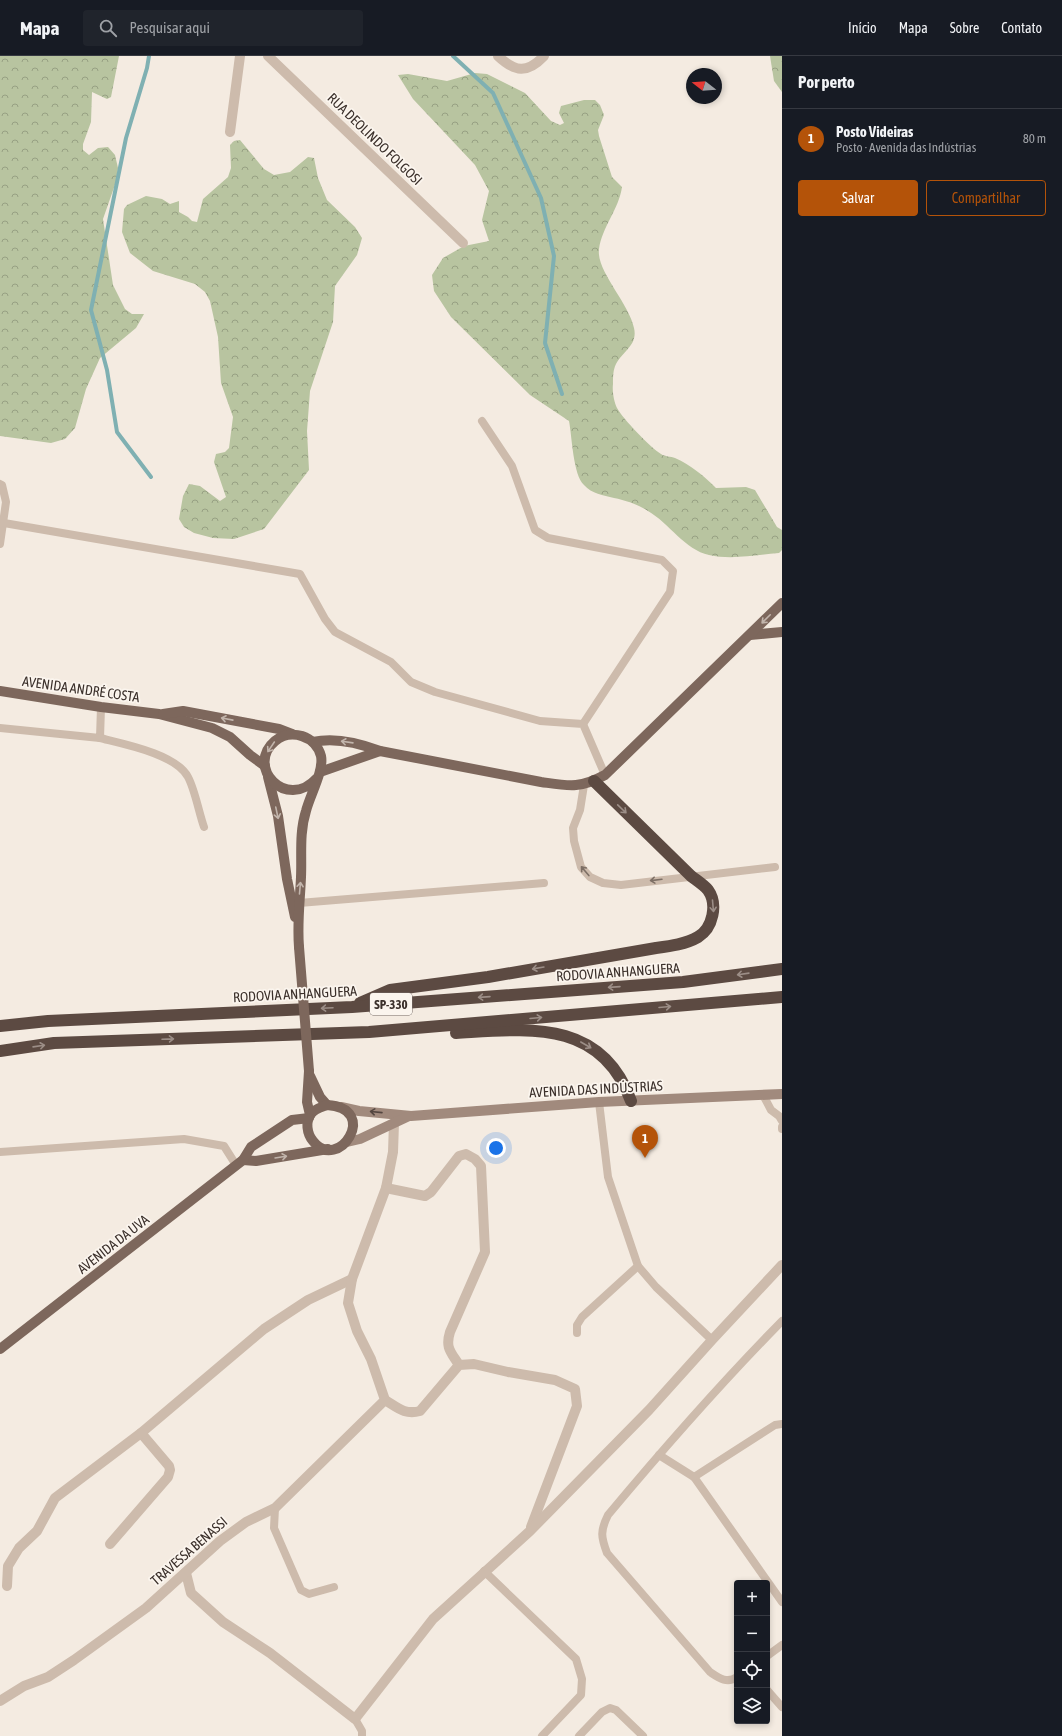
<!DOCTYPE html>
<html lang="pt">
<meta charset="utf-8">
<style>
:root{--surface:#171b24;--page:#20242c;--text:#f1f3f6;--muted:#9ea1a6;--line:#363941;--accent:#b45309}
body{margin:0;font-family:"Asap Condensed",sans-serif;background:var(--page);color:var(--text)}
.controls{position:absolute;right:12px;bottom:12px;display:grid;overflow:hidden;border-radius:4px;box-shadow:0 2px 6px #0003}
.controls button{width:36px;height:36px;display:grid;place-items:center;padding:0;border:0;border-bottom:1px solid var(--line);background:var(--surface);color:var(--text);font:20px sans-serif}
.compass{position:absolute;left:686px;top:12px;width:36px;height:36px;border-radius:50%;background:var(--surface);box-shadow:0 2px 6px #0003;rotate:287deg}
.you{position:absolute;left:496px;top:1092px;width:14px;height:14px;margin:-10px;border:3px solid #fff;border-radius:50%;background:#1a73e8;box-shadow:0 0 0 6px #1a73e833}
.badge{display:grid;place-items:center;width:26px;height:26px;border-radius:50%;background:var(--accent);color:#fff;font-size:13px;font-weight:700}
.pin{position:absolute;translate:-50% -33px;filter:drop-shadow(0 1px 2px #0008)}
.pin::after{content:'';position:absolute;top:21px;width:14px;height:12px;background:inherit;clip-path:polygon(0 0,100% 0,50% 100%)}
.list{margin:0;padding:0;list-style:none}
h2{display:flex;justify-content:space-between;align-items:center;height:52px;margin:0;padding:0 16px;font-size:17px}
h2 small{font-size:13px;font-weight:400;color:var(--muted)}
.list li{display:grid;grid-template-columns:26px 1fr auto;gap:12px;align-items:center;box-sizing:border-box;height:60px;padding:0 16px;border-top:1px solid var(--line)}
.list b{display:block;font-size:15px;white-space:nowrap}
.list p{margin:0;font-size:13px;white-space:nowrap;color:var(--muted)}
.list em{font-size:13px;font-style:normal;color:var(--muted)}
.actions{display:flex;gap:8px;padding:12px 16px}
.actions a{flex:1;padding:9px 0;border:1px solid var(--accent);border-radius:4px;text-align:center;font-size:14px;color:var(--accent)}
.actions .main{background:var(--accent);color:#fff}
.icon{flex:none;width:22px;height:22px;fill:none;stroke:currentColor;stroke-width:2;stroke-linecap:round;stroke-linejoin:round}
.map{position:relative;flex:none;width:782px;height:1680px;overflow:hidden}
header{display:flex;align-items:center;gap:24px;box-sizing:border-box;height:56px;padding:0 20px;background:var(--surface);border-bottom:1px solid var(--line)}
header strong{font-size:19px}
nav{display:flex;gap:22px;margin-inline-start:auto;font-size:14px}
.search{width:280px;height:36px;background:var(--page);display:flex;align-items:center;gap:10px;box-sizing:border-box;padding:0 14px;border-radius:4px;color:var(--muted);font-size:15px}
main{display:flex}
aside{flex:1;background:var(--surface)}
.map>svg:first-child{display:block}
.forest{fill:url(#forest-crowns)}
.lines{fill:none;stroke-linecap:round;stroke-linejoin:round}
.stream{stroke:#7fb0b2;stroke-width:4}
.lane{stroke:#cdbbac;stroke-width:8}
.street{stroke:#cdbbac;stroke-width:10}
.secondary{stroke:#a18a7d;stroke-width:10}
.primary{stroke:#7d675c;stroke-width:10}
.highway{stroke:#5c4a42;stroke-width:12}
.primary-bridge{stroke:#7d675c;stroke-width:10}
.oneway{stroke:#c2b5ac}
.oneway2{stroke:#9c8e87}
.oneway3{stroke:#7d6f65}
.oneway4{stroke:#544640}
.labels{text-anchor:middle;stroke-width:3.5;stroke-linejoin:round;paint-order:stroke}
.shield{fill:#fbf5ee;stroke:#756b66;stroke-width:1}
.shield-label{font-size:13px;font-weight:bold;fill:#3b302b}
.street-label{font-size:14px;fill:#3b302b;stroke:#fbf5ee}
</style>
<header>
<strong>Mapa</strong>
<div class="search"><svg class="icon" aria-label="search" viewBox="0 0 24 24"><circle cx="10" cy="10" r="6"/><path d="M15 15l6 6"/></svg>Pesquisar aqui</div>
<nav><a>Início</a><a>Mapa</a><a>Sobre</a><a>Contato</a></nav>
</header>
<main>
<div class="map">
<svg width="782" height="1680" viewBox="0 0 782 1680">
<defs>
<pattern id="forest-crowns" width="20" height="18" patternUnits="userSpaceOnUse"><rect width="20" height="18" fill="#b8c4a0"/><path d="M2 6a3 3 0 1 1 6 0M12 15a3 3 0 1 1 6 0" fill="none" stroke="#97a083"/></pattern>
</defs>
<rect width="100%" height="100%" fill="#f4ebe1"/>
<g class="forest">
<path d="M 0,0 L 119,0 L 111,41 L 107,43 L 92,36 L 91,66 L 83,88 L 83,94 L 89,99 L 98,92 L 108,91 L 115,99 L 118,112 L 117,123 L 103,163 L 113,229 L 125,253 L 132,258 L 144,258 L 136,272 L 100,302 L 86,333 L 75,372 L 65,383 L 51,387 L 0,380 Z"/>
<path d="M 770,0 L 782,0 L 782,36 L 774,25 Z"/>
<path d="M 475,17 L 487,18 L 525,37 L 551,65 L 560,69 L 564,67 L 559,57 L 561,50 L 584,44 L 595,44 L 600,49 L 604,59 L 598,74 L 599,80 L 612,121 L 622,131 C 619,153 602,171 599,193 C 596,215 629,247 634,272 C 638,289 623,295 616,308 C 613,314 613,321 613,328 C 612,335 614,346 617,352 C 622,362 651,392 661,398 C 665,401 671,400 675,402 C 691,409 704,420 716,432 L 746,431 L 755,434 L 777,471 L 782,474 L 782,494 L 779,497 C 756,499 731,504 709,499 C 685,494 669,467 648,455 C 639,449 625,444 614,442 C 603,439 592,438 584,429 C 573,419 572,380 569,365 L 530,339 L 451,261 L 434,235 L 432,219 L 443,202 L 464,190 L 489,185 L 482,164 L 489,135 L 475,109 L 413,43 L 398,19 L 408,18 L 447,25 Z"/>
<path d="M 240,84 L 264,113 L 274,119 L 290,116 L 308,101 L 314,102 L 318,122 L 327,144 L 355,171 L 362,182 L 357,199 L 335,230 L 333,266 L 310,335 L 307,375 L 309,414 L 264,473 L 234,483 L 213,482 L 194,477 L 184,471 L 179,463 L 183,440 L 189,428 L 200,430 L 220,445 L 226,441 L 214,406 L 216,398 L 225,396 L 229,392 L 233,361 L 221,327 L 218,281 L 210,245 L 205,236 L 195,228 L 153,215 L 130,197 L 122,176 L 124,153 L 127,149 L 146,140 L 162,143 L 170,148 L 179,145 L 179,156 L 188,161 L 192,165 L 197,166 L 203,143 L 228,121 L 231,112 L 230,89 L 234,85 Z"/>
</g>
<g class="lines">
<g class="stream">
<path d="M 149,0 L 147,12 L 126,82 L 91,254 L 107,314 L 117,376 L 151,421"/>
<path d="M 453,0 L 493,37 L 541,142 L 554,200 L 545,287 L 562,338"/>
</g>
<g class="lane">
<path d="M 482,365 L 512,410 L 535,474 L 548,482 L 662,504 L 673,515 L 670,536 L 583,668"/>
<path d="M 0,428 L 2,429 L 6,446 L 0,488"/>
<path d="M 4,467 L 300,518 L 325,563 L 335,576 L 391,606 L 411,626 L 435,636 L 540,665 L 583,668 L 605,719"/>
<path d="M 0,672 L 100,682 L 101,651"/>
<path d="M 100,682 C 124,688 176,698 188,721 C 195,734 199,757 204,771"/>
<path d="M 584,729 L 580,754 L 573,772 L 574,785 L 581,811 L 590,821 L 603,827 L 621,829 L 775,811"/>
<path d="M 299,847 L 544,827"/>
<path d="M 763,1039 L 771,1054 L 779,1060 L 782,1065"/>
<path d="M 599,1046 L 608,1121 L 638,1210 L 656,1231 L 712,1284"/>
<path d="M 782,1073 L 782,1071"/>
<path d="M 0,1096 L 184,1083 L 224,1090 L 236,1109"/>
<path d="M 577,1277 L 577,1269 L 582,1261 L 638,1210"/>
<path d="M 659,1399 L 694,1421 L 782,1546"/>
<path d="M 694,1421 L 775,1369 L 782,1368"/>
<path d="M 275,1452 L 274,1472 L 301,1534 L 309,1538 L 334,1531"/>
<path d="M 484,1515 L 576,1603 L 582,1623 L 581,1639 L 542,1680"/>
<path d="M 767,1600 L 782,1589"/>
<path d="M 737,1621 C 727,1628 719,1622 710,1616 L 607,1497 C 601,1481 600,1475 608,1459 C 664,1392 721,1327 782,1265"/>
<path d="M 767,1634 L 782,1651"/>
<path d="M 355,1663 L 362,1675 L 362,1680"/>
<path d="M 579,1680 L 602,1656 L 610,1652 L 616,1654 L 643,1680"/>
</g>
<g class="street">
<path d="M 268,0 L 463,187"/>
<path d="M 498,0 C 515,16 527,18 544,0"/>
<path d="M 230,76 L 240,0"/>
<path d="M 386,1132 L 425,1140 L 431,1136 L 459,1100 L 466,1098 L 475,1103 L 481,1110 L 485,1196 L 450,1276 C 445,1292 451,1296 459,1309"/>
<path d="M 385,1344 C 398,1352 405,1359 420,1355 L 459,1309 L 474,1308 L 508,1316 L 555,1324 L 575,1333 L 577,1350 L 531,1471"/>
<path d="M 110,1488 L 168,1421 L 170,1414 L 169,1410 L 141,1377"/>
<path d="M 186,1517 L 191,1537 L 223,1566 L 270,1597 L 355,1663 L 433,1563 L 530,1475 L 649,1354 L 712,1284 L 782,1209"/>
<path d="M 7,1530 L 8,1510 L 19,1492 L 37,1475 L 55,1442 L 141,1377 L 264,1273 L 308,1244 L 352,1223"/>
<path d="M 0,1645 L 24,1630 L 48,1621 L 74,1604 L 146,1552 L 220,1485 L 246,1466 L 275,1452 L 385,1344 L 371,1303 L 357,1275 L 348,1247 L 352,1223 L 386,1132 L 393,1096 L 394,1067"/>
</g>
<g class="secondary">
<path d="M 341,1051 L 359,1055 L 411,1060 L 599,1046 L 782,1038"/>
<path d="M 347,1086 L 360,1083 L 409,1060"/>
</g>
<g class="primary">
<path d="M 750,579 L 782,576"/>
<path d="M 0,635 L 101,651 L 159,658 L 212,672 L 230,681 L 250,699 L 265,710"/>
<path d="M 163,658 L 183,655 L 279,673 L 292,678"/>
<path d="M 313,686 C 335,681 359,687 380,695 L 541,726 C 569,730 579,733 605,719 L 782,547"/>
<path d="M 320,716 L 380,695"/>
<path d="M 268,721 L 278,760 L 287,823 L 295,861"/>
<path d="M 299,891 C 297,867 300,845 301,821 C 302,799 299,777 306,755 C 310,739 324,715 321,700 C 316,680 291,672 275,685 C 245,710 286,756 317,722"/>
<path d="M 309,1015 L 307,1046 L 310,1059"/>
<path d="M 310,1020 L 320,1041 L 327,1049"/>
<path d="M 327,1049 C 381,1052 338,1118 313,1085 C 307,1078 305,1065 311,1058 C 314,1053 322,1051 327,1049 Z"/>
<path d="M 243,1104 L 256,1105 L 328,1093"/>
<path d="M 0,1293 L 243,1104 L 251,1091 L 292,1064 L 309,1062"/>
</g>
<g class="highway">
<path d="M 360,947 L 390,934 L 488,921 L 656,892 C 671,890 686,888 698,881 C 713,872 718,848 708,834 C 704,829 696,824 691,820 L 594,725"/>
<path d="M 0,970 L 48,965 L 352,951 L 683,926 L 782,913"/>
<path d="M 456,977 C 527,973 601,962 631,1045"/>
<path d="M 0,995 L 54,987 L 369,976 L 782,941"/>
</g>
<path class="primary-bridge" d="M 299,891 L 309,1015"/>
</g>
<defs><path id="oneway-shaft" d="M-6 0H5M1.5-3L5.5 0L1.5 3" fill="none" stroke-width="1.6" stroke-linecap="round" stroke-linejoin="round"/></defs>
<g class="oneway">
<use href="#oneway-shaft" transform="translate(766 563) rotate(135)"/>
<use href="#oneway-shaft" transform="translate(227 663) rotate(-169)"/>
<use href="#oneway-shaft" transform="translate(347 686) rotate(-172)"/>
<use href="#oneway-shaft" transform="translate(271 691) rotate(124)"/>
<use href="#oneway-shaft" transform="translate(277 757) rotate(78)"/>
<use href="#oneway-shaft" transform="translate(300 832) rotate(-85)"/>
<use href="#oneway-shaft" transform="translate(281 1101) rotate(-9)"/>
</g>
<g class="oneway2">
<use href="#oneway-shaft" transform="translate(622 753) rotate(44)"/>
<use href="#oneway-shaft" transform="translate(713 850) rotate(85)"/>
<use href="#oneway-shaft" transform="translate(538 912) rotate(170)"/>
<use href="#oneway-shaft" transform="translate(743 918) rotate(172)"/>
<use href="#oneway-shaft" transform="translate(614 931) rotate(176)"/>
<use href="#oneway-shaft" transform="translate(484 941) rotate(176)"/>
<use href="#oneway-shaft" transform="translate(665 951) rotate(-5)"/>
<use href="#oneway-shaft" transform="translate(327 952) rotate(177)"/>
<use href="#oneway-shaft" transform="translate(536 962) rotate(-5)"/>
<use href="#oneway-shaft" transform="translate(168 983) rotate(-2)"/>
<use href="#oneway-shaft" transform="translate(586 989) rotate(30)"/>
<use href="#oneway-shaft" transform="translate(39 990) rotate(-8)"/>
</g>
<g class="oneway3">
<use href="#oneway-shaft" transform="translate(585 815) rotate(-130)"/>
<use href="#oneway-shaft" transform="translate(656 824) rotate(173)"/>
</g>
<use class="oneway4" href="#oneway-shaft" transform="translate(376 1056) rotate(-174)"/>
<g class="labels">
<rect class="shield" x="370" y="937" width="42" height="22" rx="3"/>
<g class="shield-label">
<text x="391" y="953">SP-330</text>
</g>
<g class="street-label">
<text transform="translate(375 83) rotate(44)" y="5">RUA DEOLINDO FOLGOSI</text>
<text transform="translate(81 633) rotate(8)" y="5">AVENIDA ANDRÉ COSTA</text>
<text transform="translate(618 916) rotate(-4)" y="5">RODOVIA ANHANGUERA</text>
<text transform="translate(295 938) rotate(-3)" y="5">RODOVIA ANHANGUERA</text>
<text transform="translate(596 1033) rotate(-3)" y="5">AVENIDA DAS INDÚSTRIAS</text>
<text transform="translate(113 1188) rotate(-38)" y="5">AVENIDA DA UVA</text>
<text transform="translate(189 1495) rotate(-41)" y="5">TRAVESSA BENASSI</text>
</g>
</g>
</svg>
<div class="controls">
<button>+</button>
<button>−</button>
<button><svg class="icon" aria-label="locate" viewBox="0 0 24 24"><circle cx="12" cy="12" r="6"/><path d="M12 2v4M12 18v4M2 12h4M18 12h4"/></svg></button>
<button><svg class="icon" aria-label="layers" viewBox="0 0 24 24"><path d="M12 4l9 5-9 5-9-5zM3 14l9 5 9-5"/></svg></button>
</div>
<svg class="compass" viewBox="-18 -18 36 36"><path d="M0-13l5 13h-10z" fill="#e53935"/><path d="M0 13l5-13h-10z" fill="#9ea1a6"/></svg>
<div class="you"></div>
<div class="pin badge" style="left:645px;top:1102px">1</div>
</div>
<aside>
<h2>Por perto<small></small></h2>
<ul class="list">
<li><span class="badge">1</span><div><b>Posto Videiras</b><p>Posto · Avenida das Indústrias</p></div><em>80 m</em></li>
</ul>
<div class="actions"><a class="main">Salvar</a><a>Compartilhar</a></div>
</aside>
</main>
